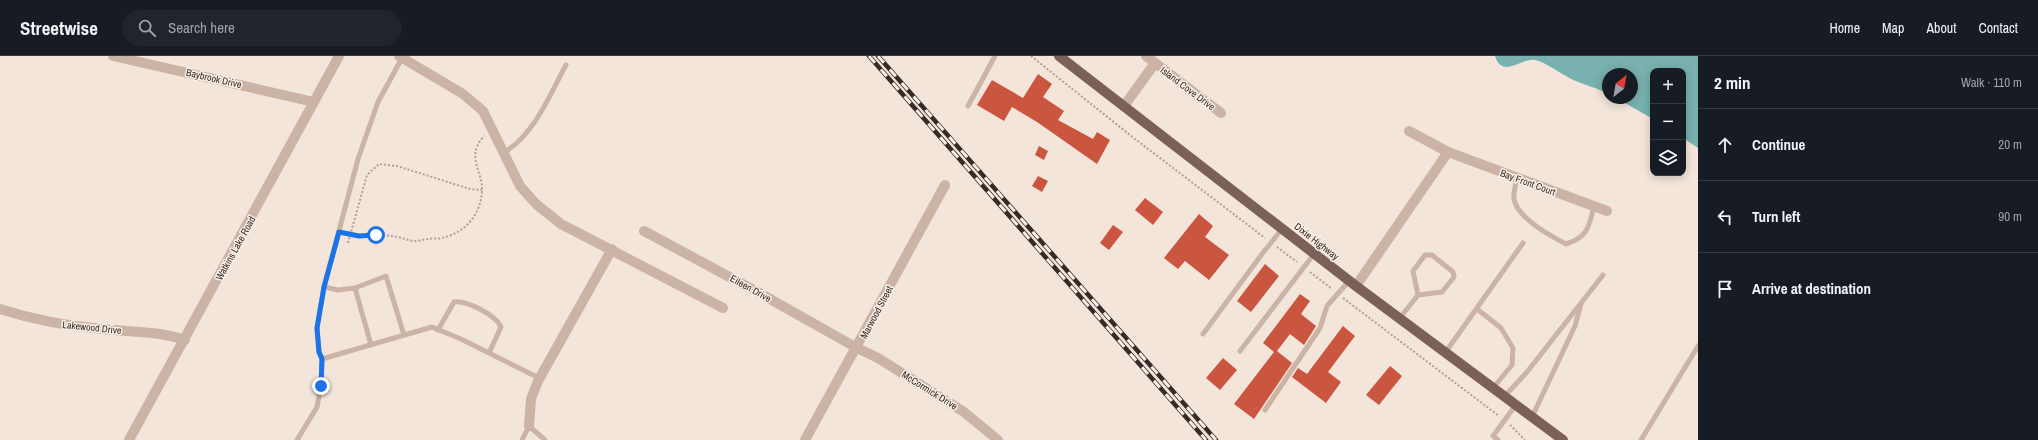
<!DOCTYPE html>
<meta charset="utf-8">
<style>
:root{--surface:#171b24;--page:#20242c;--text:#f1f3f6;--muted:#9ea1a6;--line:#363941}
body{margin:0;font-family:"Archivo Narrow",sans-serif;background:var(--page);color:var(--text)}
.controls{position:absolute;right:12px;top:12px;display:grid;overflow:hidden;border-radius:8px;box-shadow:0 2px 10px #0003}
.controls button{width:36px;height:36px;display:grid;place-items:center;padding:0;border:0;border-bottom:1px solid var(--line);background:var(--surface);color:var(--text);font:20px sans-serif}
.compass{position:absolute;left:1602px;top:12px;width:36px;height:36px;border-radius:50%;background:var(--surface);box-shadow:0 2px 10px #0003;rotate:31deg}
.stop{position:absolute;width:12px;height:12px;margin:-9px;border:3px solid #1a73e8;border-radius:50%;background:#fff}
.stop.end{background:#1a73e8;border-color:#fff;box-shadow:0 1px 4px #0008}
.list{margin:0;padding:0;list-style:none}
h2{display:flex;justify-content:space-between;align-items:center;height:52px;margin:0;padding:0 16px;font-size:17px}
h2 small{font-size:13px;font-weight:400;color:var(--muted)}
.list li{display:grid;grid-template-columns:26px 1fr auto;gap:12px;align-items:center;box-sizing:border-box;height:72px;padding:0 16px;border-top:1px solid var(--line)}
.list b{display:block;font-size:15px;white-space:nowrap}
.list em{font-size:13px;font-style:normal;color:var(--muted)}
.icon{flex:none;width:22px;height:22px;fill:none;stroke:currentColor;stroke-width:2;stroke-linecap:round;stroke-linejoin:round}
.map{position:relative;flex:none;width:1698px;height:384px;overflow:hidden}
header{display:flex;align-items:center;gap:24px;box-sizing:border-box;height:56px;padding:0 20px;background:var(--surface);border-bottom:1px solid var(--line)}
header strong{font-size:19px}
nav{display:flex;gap:22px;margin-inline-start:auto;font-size:14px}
.search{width:280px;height:36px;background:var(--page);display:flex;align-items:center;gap:10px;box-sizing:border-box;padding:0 14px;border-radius:22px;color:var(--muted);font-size:15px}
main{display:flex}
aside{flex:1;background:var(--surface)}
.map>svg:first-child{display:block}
.water{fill:#78b1af}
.building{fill:#cb5640}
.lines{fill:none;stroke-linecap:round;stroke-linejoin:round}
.path{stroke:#b79d90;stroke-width:2;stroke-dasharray:2 2;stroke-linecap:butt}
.service{stroke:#cbb4a6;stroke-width:5}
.minor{stroke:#cbb4a6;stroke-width:10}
.primary{stroke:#7a6057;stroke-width:10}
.rail-casing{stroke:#372b27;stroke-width:4.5}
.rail{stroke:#faf0e7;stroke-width:3;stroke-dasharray:9;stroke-linecap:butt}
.route{stroke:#1a73e8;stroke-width:5}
.labels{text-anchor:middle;stroke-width:3;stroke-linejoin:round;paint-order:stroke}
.street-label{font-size:10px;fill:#372b27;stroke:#faf0e7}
</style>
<header>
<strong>Streetwise</strong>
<div class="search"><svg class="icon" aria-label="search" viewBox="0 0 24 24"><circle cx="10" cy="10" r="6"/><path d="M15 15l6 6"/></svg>Search here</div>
<nav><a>Home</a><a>Map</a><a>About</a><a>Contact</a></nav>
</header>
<main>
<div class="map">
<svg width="1698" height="384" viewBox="0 0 1698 384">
<rect width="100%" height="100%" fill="#f3e5da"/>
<path class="water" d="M 1495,0 L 1698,0 L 1698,92 L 1683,82 L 1683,15 L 1653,15 L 1653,63 L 1616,42 L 1632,42 L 1632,18 L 1608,18 L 1608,38 C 1598,32 1587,30 1576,25 C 1565,21 1546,6 1535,4 C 1521,2 1502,23 1495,0 Z"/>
<g class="building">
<path d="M 1038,18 L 1052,28 L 1043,41 L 1064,55 L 1058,64 L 1093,83 L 1097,76 L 1110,84 L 1097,108 L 1037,66 L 1012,51 L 1004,65 L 977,49 L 992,24 L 1023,42 Z"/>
<path d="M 1039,90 L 1048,95 L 1044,104 L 1035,99 Z"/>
<path d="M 1038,120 L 1048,125 L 1042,136 L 1032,130 Z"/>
<path d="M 1145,142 L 1163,156 L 1153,169 L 1135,154 Z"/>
<path d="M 1199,158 L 1213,170 L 1205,181 L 1229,199 L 1209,224 L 1185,205 L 1178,213 L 1164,202 Z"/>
<path d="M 1113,169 L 1123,176 L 1109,194 L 1100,187 Z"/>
<path d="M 1265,208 L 1279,220 L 1251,256 L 1237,245 Z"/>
<path d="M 1300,238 L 1310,245 L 1301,258 L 1316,270 L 1304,289 L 1290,278 L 1277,295 L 1292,307 L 1254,363 L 1234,348 L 1274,296 L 1263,287 Z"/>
<path d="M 1343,270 L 1355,280 L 1328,316 L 1341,326 L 1326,347 L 1292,321 L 1298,312 L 1307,318 Z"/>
<path d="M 1223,302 L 1237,314 L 1220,334 L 1206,322 Z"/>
<path d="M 1390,310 L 1402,320 L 1379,349 L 1366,339 Z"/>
</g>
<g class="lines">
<g class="path">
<path d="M 1031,0 L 1135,83 L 1265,182"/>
<path d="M 347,178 C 362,181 377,178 392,180 C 401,181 408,185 416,185 C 420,185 424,183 428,183 C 432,182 437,183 441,182 C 464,178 481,159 482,135 C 483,114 465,101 484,80"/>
<path d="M 348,187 L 367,119 L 379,108 L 397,110 L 470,133 L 482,134"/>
<path d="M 1277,191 L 1297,206"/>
<path d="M 1310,216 L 1332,233"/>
<path d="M 1343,242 L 1499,360"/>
<path d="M 1510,369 L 1525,384"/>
</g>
<g class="service">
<path d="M 968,50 L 995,0"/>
<path d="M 505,96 C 535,77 549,40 566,9"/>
<path d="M 1517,121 C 1516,128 1513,137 1514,143 C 1517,162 1551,180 1566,188 C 1588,181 1589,171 1594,150"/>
<path d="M 324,231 L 338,234 L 355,232 L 371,289"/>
<path d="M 355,232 L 386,220 L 404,279"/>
<path d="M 1477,253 L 1501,272 L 1513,292 L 1512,309 L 1493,332"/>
<path d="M 1399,263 L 1418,239 L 1413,215 L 1425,199 L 1432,199 L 1453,216 L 1454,221 L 1442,236 L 1418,239"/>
<path d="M 438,274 L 454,246 C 466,244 496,259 501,271 L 489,297"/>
<path d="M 1203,278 L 1262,198 L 1282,173"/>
<path d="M 1240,295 L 1314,198"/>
<path d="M 1445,297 L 1523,187"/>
<path d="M 322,303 L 432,271 L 461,283 L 539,322"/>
<path d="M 1504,341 L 1527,316 L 1603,219"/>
<path d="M 1265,354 L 1320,272 L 1327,250 L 1349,225"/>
<path d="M 1532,361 L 1575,270 L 1581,248"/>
<path d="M 297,384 L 317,351 L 321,330 L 322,303 L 319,296 L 317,272 L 324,231 L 358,103 L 378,46 L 402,2"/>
<path d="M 522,384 L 529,370 L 545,384"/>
<path d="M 1498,384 L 1493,380 L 1515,350"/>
<path d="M 1641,384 L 1698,290"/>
</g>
<g class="minor">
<path d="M 113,0 L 314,46"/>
<path d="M 399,0 L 463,38 L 483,55 L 520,130 L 536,148 L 561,168 L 723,252"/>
<path d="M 1146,0 L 1221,57"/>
<path d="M 1124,50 L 1155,7"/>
<path d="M 1409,75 L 1448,96"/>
<path d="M 644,175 L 763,239 L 857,292 L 878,302 L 964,356 L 998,384"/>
<path d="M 1356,230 L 1448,96 L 1607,155"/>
<path d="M 0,253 C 34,264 67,270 103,273 C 131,276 158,275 185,284"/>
<path d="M 529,370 L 531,343 L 538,325 L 612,193"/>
<path d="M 129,384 L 339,0"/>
<path d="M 805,384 L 945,129"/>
</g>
<path class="primary" d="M 1059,0 L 1356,230 L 1563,384"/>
<g class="rail-casing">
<g id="rail">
<path d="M 869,0 L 1206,384"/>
<path d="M 878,0 L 1216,384"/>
</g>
</g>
<use href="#rail" class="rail"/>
</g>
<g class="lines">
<path class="route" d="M 321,330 L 322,303 L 319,296 L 317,272 L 324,231 L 339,176 L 359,180 L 376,179"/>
</g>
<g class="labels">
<g class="street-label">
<text transform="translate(214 22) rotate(13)" y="4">Baybrook Drive</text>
<text transform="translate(1188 32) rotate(37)" y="4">Island Cove Drive</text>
<text transform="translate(1528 126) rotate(20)" y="4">Bay Front Court</text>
<text transform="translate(1317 185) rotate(38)" y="4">Dixie Highway</text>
<text transform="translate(235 192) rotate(-61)" y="4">Watkins Lake Road</text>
<text transform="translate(751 232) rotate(29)" y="4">Eileen Drive</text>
<text transform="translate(876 256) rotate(-62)" y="4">Marwood Street</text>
<text transform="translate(92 271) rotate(6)" y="4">Lakewood Drive</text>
<text transform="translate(930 334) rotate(32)" y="4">McCormick Drive</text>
</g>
</g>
</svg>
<div class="controls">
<button>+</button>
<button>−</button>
<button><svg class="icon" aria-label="layers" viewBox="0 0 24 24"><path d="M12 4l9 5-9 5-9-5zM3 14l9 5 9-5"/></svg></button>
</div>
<svg class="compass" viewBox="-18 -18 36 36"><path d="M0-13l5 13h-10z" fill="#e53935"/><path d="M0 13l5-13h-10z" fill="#9ea1a6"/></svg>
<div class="stop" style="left:376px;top:179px"></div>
<div class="stop end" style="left:321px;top:330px"></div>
</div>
<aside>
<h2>2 min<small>Walk · 110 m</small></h2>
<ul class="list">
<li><svg class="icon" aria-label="ahead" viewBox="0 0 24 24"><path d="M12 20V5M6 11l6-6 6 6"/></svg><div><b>Continue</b></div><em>20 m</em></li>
<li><svg class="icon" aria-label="left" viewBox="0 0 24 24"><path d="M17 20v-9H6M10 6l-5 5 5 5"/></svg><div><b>Turn left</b></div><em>90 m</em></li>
<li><svg class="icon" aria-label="arrive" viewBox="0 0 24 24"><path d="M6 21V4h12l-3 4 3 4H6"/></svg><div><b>Arrive at destination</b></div></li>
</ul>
</aside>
</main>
